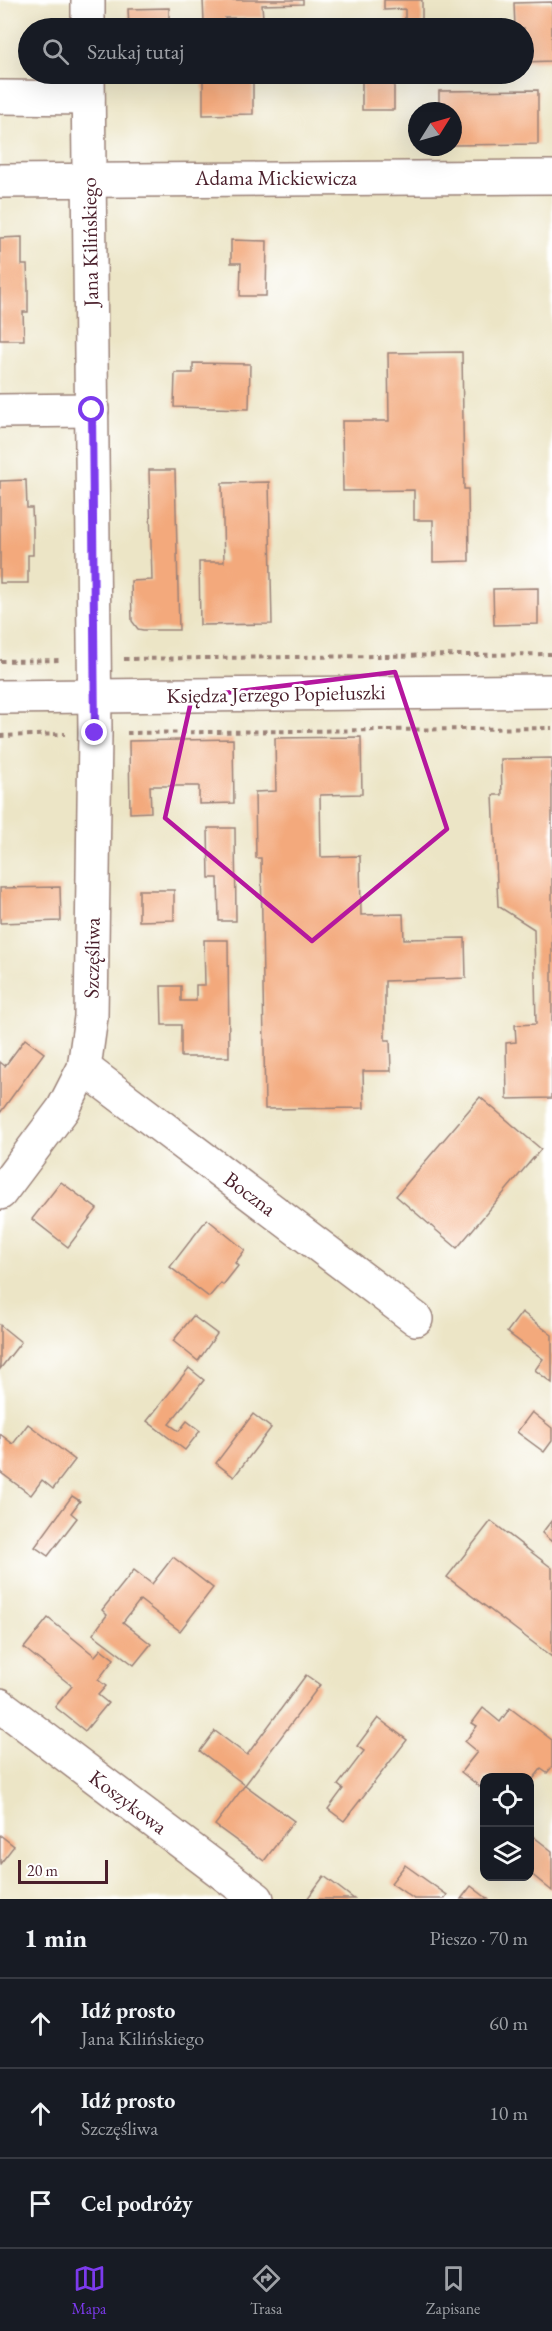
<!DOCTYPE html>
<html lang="pl">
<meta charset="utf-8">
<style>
:root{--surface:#171b24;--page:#242831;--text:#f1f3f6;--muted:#9ea1a6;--line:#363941;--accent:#7c3aed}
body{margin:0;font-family:"EB Garamond",serif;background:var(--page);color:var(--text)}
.controls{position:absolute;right:18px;bottom:18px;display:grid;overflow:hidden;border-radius:12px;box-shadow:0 6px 24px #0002}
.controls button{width:54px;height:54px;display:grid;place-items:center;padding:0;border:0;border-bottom:2px solid var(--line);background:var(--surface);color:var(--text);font:30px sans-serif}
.compass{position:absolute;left:408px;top:102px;width:54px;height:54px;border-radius:50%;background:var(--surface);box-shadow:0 6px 24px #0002;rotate:53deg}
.scale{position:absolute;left:18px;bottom:15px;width:90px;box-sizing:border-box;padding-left:6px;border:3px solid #4a1f2b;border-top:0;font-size:16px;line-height:21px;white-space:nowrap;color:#4a1f2b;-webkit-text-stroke:4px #fff;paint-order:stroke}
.stop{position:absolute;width:18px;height:18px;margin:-14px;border:4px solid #7c3aed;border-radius:50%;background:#fff}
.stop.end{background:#7c3aed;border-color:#fff;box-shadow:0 2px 6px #0008}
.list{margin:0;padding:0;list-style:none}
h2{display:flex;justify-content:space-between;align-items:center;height:78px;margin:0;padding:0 24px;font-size:26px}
h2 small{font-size:20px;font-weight:400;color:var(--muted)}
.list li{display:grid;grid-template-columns:39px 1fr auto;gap:18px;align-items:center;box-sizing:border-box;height:90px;padding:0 24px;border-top:2px solid var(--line)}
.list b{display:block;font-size:22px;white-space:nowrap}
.list p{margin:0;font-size:20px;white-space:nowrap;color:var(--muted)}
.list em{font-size:20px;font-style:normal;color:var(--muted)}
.icon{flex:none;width:33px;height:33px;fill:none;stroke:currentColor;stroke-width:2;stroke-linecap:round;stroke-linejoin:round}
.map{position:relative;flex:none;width:552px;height:1899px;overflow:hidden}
.search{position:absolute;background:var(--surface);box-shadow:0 6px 24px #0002;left:18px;right:18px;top:18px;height:66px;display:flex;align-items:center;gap:15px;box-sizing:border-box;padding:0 21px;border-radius:33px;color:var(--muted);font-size:22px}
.sheet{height:348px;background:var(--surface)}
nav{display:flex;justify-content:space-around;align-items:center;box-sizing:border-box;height:84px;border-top:2px solid var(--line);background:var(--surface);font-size:16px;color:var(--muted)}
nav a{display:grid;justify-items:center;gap:3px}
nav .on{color:var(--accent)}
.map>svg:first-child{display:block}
.building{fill:#f3a97c}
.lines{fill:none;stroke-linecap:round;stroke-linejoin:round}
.minor-casing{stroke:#9b8278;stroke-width:36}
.path{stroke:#9b8278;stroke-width:4;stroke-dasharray:4.5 4.5;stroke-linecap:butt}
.minor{stroke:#fff;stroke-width:33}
.route{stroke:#7c3aed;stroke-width:8}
.marked{fill:none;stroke:#b5179e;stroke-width:4.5;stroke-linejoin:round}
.labels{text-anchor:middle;stroke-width:6;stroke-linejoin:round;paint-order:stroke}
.street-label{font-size:21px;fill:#4a1f2b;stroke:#fff}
</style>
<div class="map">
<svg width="552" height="1899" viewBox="0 0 552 1899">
<rect width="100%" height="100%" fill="#fff"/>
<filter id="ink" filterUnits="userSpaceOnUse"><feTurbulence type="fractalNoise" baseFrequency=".0167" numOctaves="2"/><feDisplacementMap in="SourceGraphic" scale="12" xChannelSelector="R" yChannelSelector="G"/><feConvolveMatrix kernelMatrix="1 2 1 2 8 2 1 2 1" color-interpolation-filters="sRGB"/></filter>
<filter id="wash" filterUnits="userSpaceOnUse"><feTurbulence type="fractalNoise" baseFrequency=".008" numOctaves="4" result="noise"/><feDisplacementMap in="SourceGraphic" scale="24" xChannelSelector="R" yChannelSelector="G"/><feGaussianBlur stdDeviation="1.35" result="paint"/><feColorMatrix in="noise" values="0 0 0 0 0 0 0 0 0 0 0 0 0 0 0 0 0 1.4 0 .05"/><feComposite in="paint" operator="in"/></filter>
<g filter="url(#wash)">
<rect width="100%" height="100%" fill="#ece5c6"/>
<g id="blocks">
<g class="building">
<path d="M 203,0 L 303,0 L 303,4 L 262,5 L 263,18 L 225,18 L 226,22 L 204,22 Z"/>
<path d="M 384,0 L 422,0 L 422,28 L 405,28 L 405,9 L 384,10 Z"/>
<path d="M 552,2 L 552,61 L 524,62 L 524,28 L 515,28 L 514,3 Z"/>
<path d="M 169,8 L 169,28 L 129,28 L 128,9 Z"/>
<path d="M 253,74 L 253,114 L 203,115 L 203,75 Z"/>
<path d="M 362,80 L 394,81 L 394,110 L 362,110 Z"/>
<path d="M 538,90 L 538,144 L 453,145 L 453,111 L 439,111 L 439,91 Z"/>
<path d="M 22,237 L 22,265 L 27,265 L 28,287 L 28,312 L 23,312 L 24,340 L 0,340 L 0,238 Z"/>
<path d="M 231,240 L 267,241 L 266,296 L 240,296 L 241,263 L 231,263 Z"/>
<path d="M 462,352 L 464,489 L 468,489 L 469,561 L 433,562 L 433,520 L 414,520 L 414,490 L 343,491 L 342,421 L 389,421 L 388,353 Z"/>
<path d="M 193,363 L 250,364 L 249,409 L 174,407 L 175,373 L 193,373 Z"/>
<path d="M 149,470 L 175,470 L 179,630 L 143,630 L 138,629 L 132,621 L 131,581 L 152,580 Z"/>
<path d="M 26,480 L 27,508 L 32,508 L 33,530 L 33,555 L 28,555 L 28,583 L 0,583 L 0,481 Z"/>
<path d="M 269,482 L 272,624 L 200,625 L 199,562 L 224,562 L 222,483 Z"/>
<path d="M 538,588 L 538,624 L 494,625 L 493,589 Z"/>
<path d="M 361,737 L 362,794 L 320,795 L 321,857 L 360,856 L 361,915 L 403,914 L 404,939 L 465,938 L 466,978 L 385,981 L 385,1040 L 390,1040 L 391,1071 L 363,1071 L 364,1108 L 265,1109 L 261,858 L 256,858 L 255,792 L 276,791 L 275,738 Z"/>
<path d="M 233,739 L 234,803 L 199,804 L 199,786 L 150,786 L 151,812 L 130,813 L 129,741 Z"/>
<path d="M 552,758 L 552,1098 L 507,1099 L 506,1043 L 516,1042 L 515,1025 L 536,1024 L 534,929 L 498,906 L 493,795 L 502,795 L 501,759 Z"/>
<path d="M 208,828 L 235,828 L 236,921 L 219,921 L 218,878 L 209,878 Z"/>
<path d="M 60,887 L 61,921 L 0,923 L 0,888 Z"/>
<path d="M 139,890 L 174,890 L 174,920 L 139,921 Z"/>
<path d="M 204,940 L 228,940 L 229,1057 L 181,1057 L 181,1025 L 162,1025 L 161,986 L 181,986 L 181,1001 L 196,1001 L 196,985 L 205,985 Z"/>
<path d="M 25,1039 L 44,1053 L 0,1113 L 0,1062 L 5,1066 Z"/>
<path d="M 480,1097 L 541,1149 L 457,1248 L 396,1196 Z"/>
<path d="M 61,1182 L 97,1209 L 68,1247 L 32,1219 Z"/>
<path d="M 207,1219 L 245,1250 L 235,1263 L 238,1266 L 223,1285 L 221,1283 L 209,1297 L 170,1267 Z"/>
<path d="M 522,1312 L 552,1335 L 552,1383 L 535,1370 L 543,1359 L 507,1332 Z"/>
<path d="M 193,1316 L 217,1334 L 198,1361 L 173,1341 Z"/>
<path d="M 0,1325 L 21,1342 L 0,1369 Z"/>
<path d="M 189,1368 L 204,1380 L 169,1424 L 179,1431 L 187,1421 L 200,1431 L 185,1450 L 147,1421 Z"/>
<path d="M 532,1412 L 552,1428 L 552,1441 L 544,1452 L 517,1432 Z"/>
<path d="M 253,1414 L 271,1428 L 234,1477 L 216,1463 Z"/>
<path d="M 28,1424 L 75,1460 L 53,1489 L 42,1480 L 31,1495 L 0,1472 L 0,1434 L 13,1444 Z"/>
<path d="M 72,1496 L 80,1501 L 71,1513 L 77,1518 L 48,1556 L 35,1547 Z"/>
<path d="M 552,1520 L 552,1542 L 542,1533 Z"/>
<path d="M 491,1521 L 552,1568 L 552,1657 L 447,1577 Z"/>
<path d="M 173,1557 L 213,1588 L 180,1631 L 140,1600 L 123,1622 L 151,1644 L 134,1665 L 93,1634 L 107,1615 L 102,1610 L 134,1570 L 152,1584 Z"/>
<path d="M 48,1618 L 95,1656 L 101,1649 L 114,1659 L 98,1680 L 106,1686 L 98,1695 L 108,1703 L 85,1731 L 55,1707 L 72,1686 L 24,1648 Z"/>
<path d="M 306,1675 L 320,1685 L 245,1785 L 200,1751 L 215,1731 L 247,1755 Z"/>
<path d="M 483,1708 L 500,1722 L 510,1708 L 552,1740 L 552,1767 L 547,1773 L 541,1769 L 530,1783 L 530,1778 L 484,1778 L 484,1790 L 461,1772 L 477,1752 L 465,1742 L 477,1726 L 472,1723 Z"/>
<path d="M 378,1718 L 407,1740 L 344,1821 L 328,1809 L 343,1789 L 338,1785 L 364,1751 L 357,1746 Z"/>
<path d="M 245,1785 L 294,1821 L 264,1861 L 215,1825 Z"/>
<path d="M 530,1834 L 552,1851 L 552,1891 L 530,1873 Z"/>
<path d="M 0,1835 L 14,1846 L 0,1864 Z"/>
<path d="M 405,1865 L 447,1895 L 444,1899 L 414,1899 L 391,1883 Z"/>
<path d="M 324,1876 L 354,1899 L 307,1899 Z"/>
<path d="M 471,1886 L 488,1899 L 461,1899 Z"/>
</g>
</g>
</g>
<g filter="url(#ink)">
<use href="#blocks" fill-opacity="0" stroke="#9b8278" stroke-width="1.5"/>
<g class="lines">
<g class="minor-casing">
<g id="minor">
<path d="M 88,0 L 88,28"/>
<path d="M 0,97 L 88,98"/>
<path d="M 0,181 L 552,177"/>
<path d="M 0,411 L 92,410"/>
<path d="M 0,697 L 552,691"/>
<path d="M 84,1068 L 416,1319"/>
<path d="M 0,1193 L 63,1109 L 84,1068 L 91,1017 L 95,733 L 88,74"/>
<path d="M 0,1705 L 257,1899"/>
</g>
</g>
<g class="path">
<path d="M 124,659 L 552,654"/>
<path d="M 0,661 L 62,660"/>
<path d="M 127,733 L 552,728"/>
<path d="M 0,736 L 65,734"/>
</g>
<use href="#minor" class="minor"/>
</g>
</g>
<g class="lines" filter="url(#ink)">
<path class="route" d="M 92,410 L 95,733"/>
</g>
<path class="marked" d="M 395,672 L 447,829 L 312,941 L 165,818 L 192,697 Z"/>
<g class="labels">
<g class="street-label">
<text x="276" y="185">Adama Mickiewicza</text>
<text transform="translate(90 242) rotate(-91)" y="7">Jana Kilińskiego</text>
<text transform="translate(276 694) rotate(-1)" y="7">Księdza Jerzego Popiełuszki</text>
<text transform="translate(92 958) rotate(-89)" y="7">Szczęśliwa</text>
<text transform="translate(250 1194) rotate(37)" y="7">Boczna</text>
<text transform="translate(128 1802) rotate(37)" y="7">Koszykowa</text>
</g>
</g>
</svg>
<div class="controls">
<button><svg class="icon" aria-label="locate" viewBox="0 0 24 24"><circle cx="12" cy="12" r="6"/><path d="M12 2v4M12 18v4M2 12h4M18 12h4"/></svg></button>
<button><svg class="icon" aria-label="layers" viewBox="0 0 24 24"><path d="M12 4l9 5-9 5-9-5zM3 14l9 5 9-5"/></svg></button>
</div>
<svg class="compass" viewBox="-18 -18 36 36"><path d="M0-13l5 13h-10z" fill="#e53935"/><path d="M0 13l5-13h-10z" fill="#9ea1a6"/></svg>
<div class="scale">20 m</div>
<div class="stop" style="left:92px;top:410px"></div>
<div class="stop end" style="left:95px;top:733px"></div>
<div class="search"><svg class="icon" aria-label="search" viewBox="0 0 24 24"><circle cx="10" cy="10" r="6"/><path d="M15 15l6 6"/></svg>Szukaj tutaj</div>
</div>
<section class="sheet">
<h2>1 min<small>Pieszo · 70 m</small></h2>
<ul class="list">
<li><svg class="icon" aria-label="ahead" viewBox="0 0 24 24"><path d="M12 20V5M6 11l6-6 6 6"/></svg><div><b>Idź prosto</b><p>Jana Kilińskiego</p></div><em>60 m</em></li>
<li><svg class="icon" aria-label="ahead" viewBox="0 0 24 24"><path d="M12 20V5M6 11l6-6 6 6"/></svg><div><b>Idź prosto</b><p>Szczęśliwa</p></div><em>10 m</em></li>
<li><svg class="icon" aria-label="arrive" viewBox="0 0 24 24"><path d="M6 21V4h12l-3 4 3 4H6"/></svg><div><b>Cel podróży</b></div></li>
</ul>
</section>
<nav>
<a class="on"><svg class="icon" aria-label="map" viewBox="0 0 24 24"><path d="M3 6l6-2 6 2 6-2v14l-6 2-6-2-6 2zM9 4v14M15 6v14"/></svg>Mapa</a>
<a><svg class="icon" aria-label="directions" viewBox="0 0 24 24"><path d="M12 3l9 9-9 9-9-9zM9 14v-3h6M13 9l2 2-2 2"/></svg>Trasa</a>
<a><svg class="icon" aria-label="saved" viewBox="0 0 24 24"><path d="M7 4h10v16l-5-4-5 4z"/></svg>Zapisane</a>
</nav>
